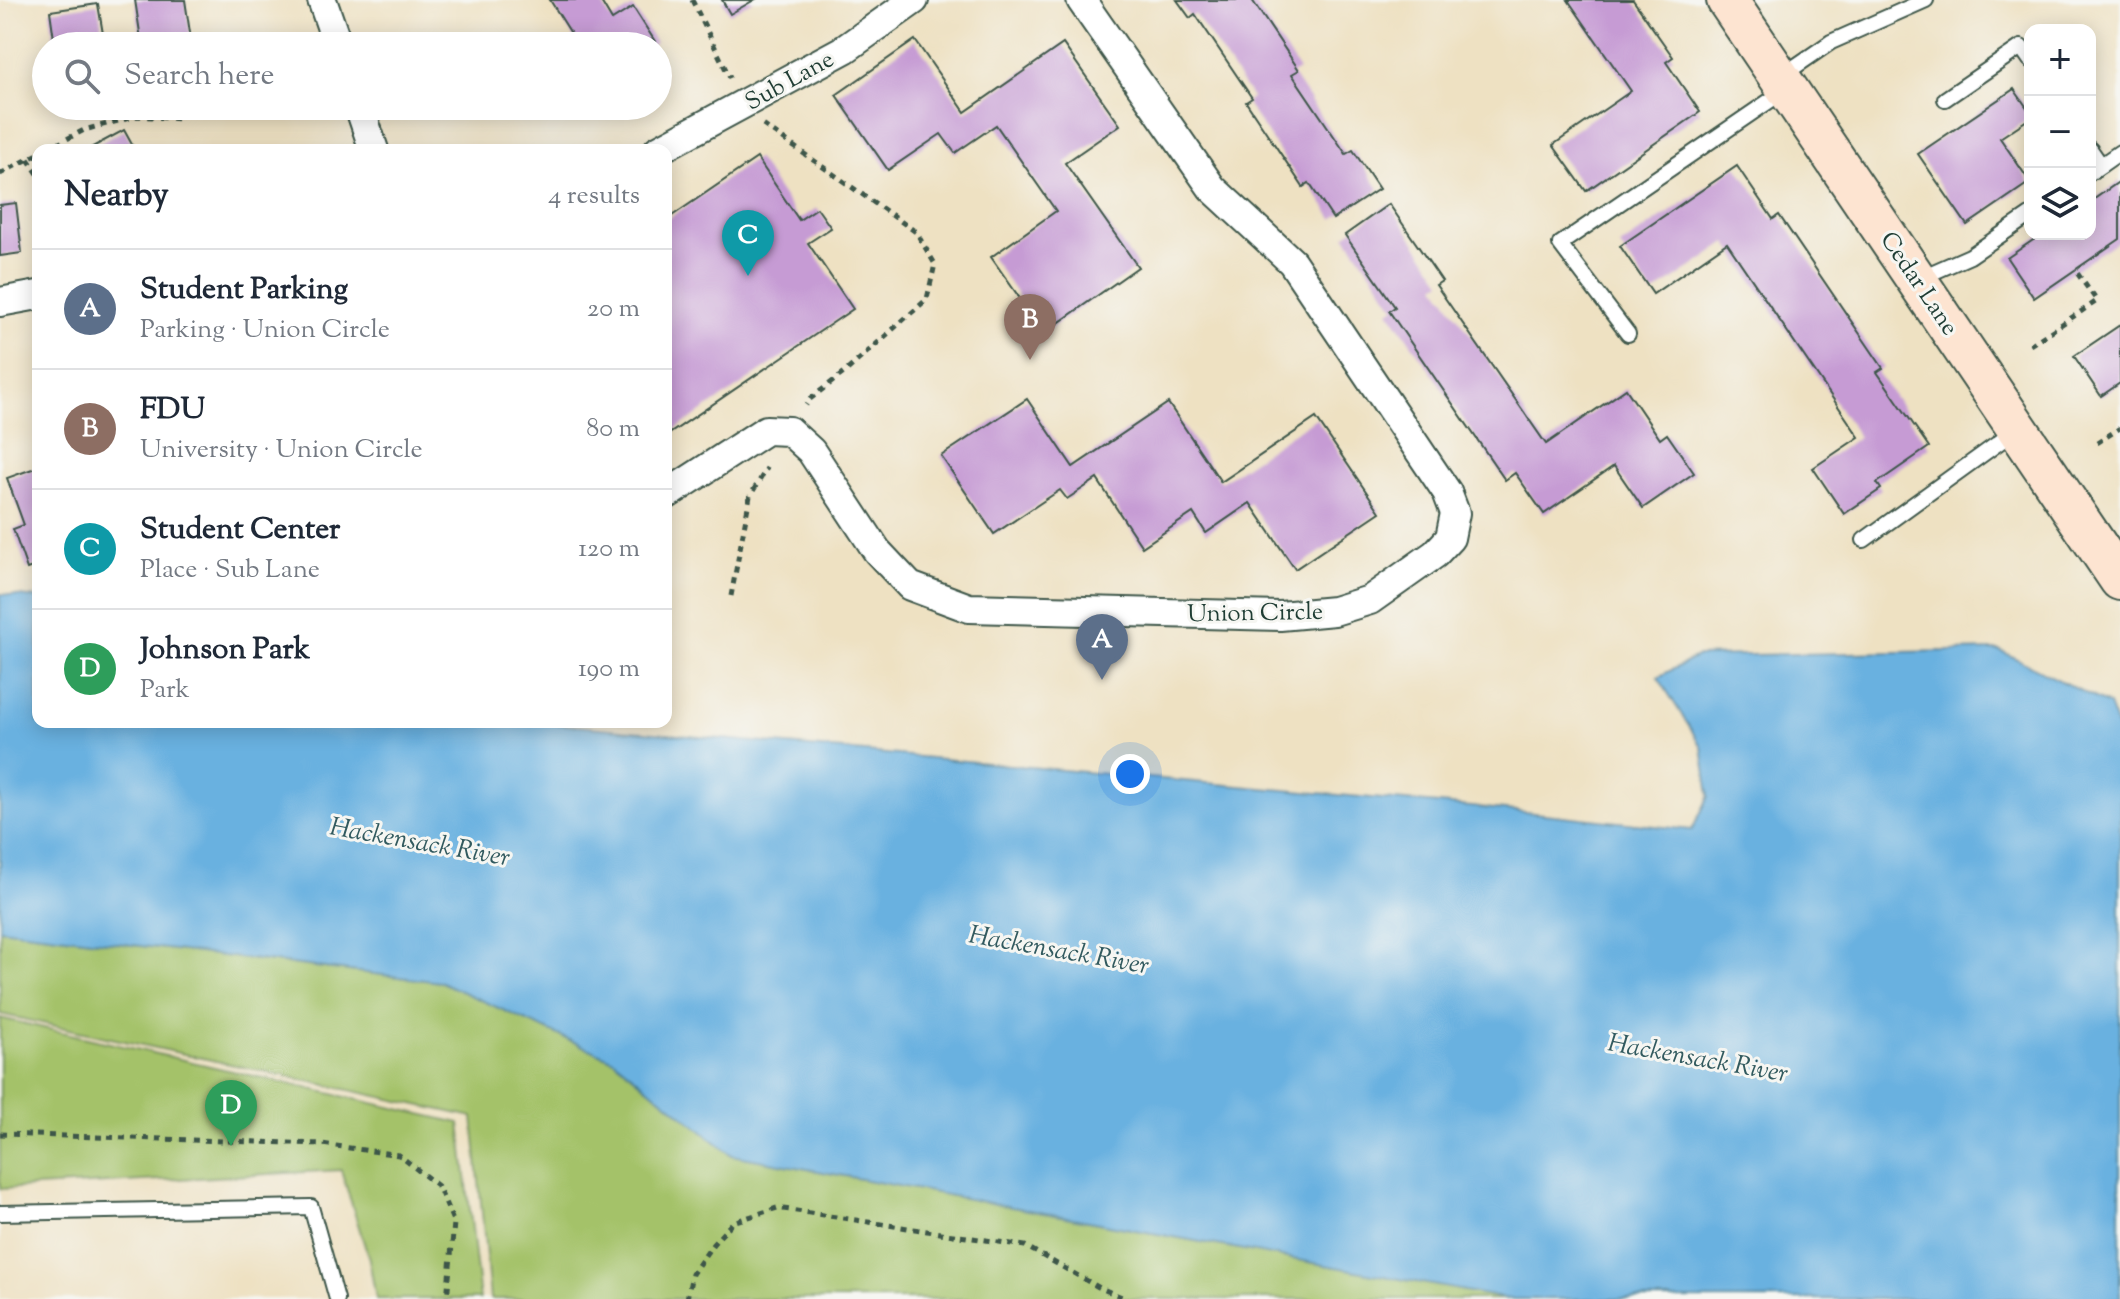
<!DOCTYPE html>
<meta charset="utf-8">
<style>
:root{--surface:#fff;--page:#f2f2f3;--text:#1f2937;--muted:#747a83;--line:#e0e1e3;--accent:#2563eb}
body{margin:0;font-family:"Sorts Mill Goudy",serif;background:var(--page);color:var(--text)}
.controls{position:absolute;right:24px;top:24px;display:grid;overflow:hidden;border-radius:16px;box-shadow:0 4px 20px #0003}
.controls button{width:72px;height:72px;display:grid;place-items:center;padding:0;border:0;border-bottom:2px solid var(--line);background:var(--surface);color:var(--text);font:40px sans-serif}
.you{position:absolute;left:1130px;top:774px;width:28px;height:28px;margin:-20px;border:6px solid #fff;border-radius:50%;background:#1a73e8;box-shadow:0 0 0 12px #1a73e833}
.badge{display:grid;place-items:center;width:52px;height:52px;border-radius:50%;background:var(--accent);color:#fff;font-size:26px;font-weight:700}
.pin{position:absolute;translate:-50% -66px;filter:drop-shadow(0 2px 4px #0008)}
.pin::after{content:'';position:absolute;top:42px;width:28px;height:24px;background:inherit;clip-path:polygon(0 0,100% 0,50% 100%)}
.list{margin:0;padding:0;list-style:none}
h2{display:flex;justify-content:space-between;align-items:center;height:104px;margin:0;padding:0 32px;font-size:34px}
h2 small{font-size:26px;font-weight:400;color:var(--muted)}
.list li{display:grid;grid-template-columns:52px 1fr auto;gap:24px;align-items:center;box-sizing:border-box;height:120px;padding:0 32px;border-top:2px solid var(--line)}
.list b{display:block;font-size:30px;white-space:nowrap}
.list p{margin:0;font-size:26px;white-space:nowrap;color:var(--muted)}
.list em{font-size:26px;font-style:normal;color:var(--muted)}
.icon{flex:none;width:44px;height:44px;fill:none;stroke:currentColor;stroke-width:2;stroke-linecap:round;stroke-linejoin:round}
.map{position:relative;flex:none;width:2120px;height:1299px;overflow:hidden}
.search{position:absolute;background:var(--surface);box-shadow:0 4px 20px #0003;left:32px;top:32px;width:640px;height:88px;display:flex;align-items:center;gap:20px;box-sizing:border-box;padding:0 28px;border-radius:44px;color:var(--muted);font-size:30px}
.panel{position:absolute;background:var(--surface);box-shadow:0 4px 20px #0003;left:32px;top:144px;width:640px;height:584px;border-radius:16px}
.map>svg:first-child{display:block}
.green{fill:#a4c269;stroke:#62804e;stroke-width:2}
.water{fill:#69b1e0;stroke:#44778a;stroke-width:2}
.building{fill:#c69bd4}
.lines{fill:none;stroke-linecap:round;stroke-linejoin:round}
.service-casing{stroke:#3e5649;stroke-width:18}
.minor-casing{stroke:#3e5649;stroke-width:32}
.secondary-casing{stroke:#3e5649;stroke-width:44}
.path{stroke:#3e5649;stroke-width:5;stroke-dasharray:6 6;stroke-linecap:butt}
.service{stroke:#fff;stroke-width:14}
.minor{stroke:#fff;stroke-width:28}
.secondary{stroke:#fde4d1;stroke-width:40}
.labels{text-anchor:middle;stroke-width:6;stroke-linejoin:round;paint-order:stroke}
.street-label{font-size:24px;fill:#1f3d34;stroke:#f6f6f2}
.water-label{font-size:26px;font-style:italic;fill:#325a5f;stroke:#f6f6f2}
</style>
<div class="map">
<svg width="2120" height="1299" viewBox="0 0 2120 1299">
<rect width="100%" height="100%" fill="#f6f6f2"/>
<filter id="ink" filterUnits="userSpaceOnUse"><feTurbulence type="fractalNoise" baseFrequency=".0125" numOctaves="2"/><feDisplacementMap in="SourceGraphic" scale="16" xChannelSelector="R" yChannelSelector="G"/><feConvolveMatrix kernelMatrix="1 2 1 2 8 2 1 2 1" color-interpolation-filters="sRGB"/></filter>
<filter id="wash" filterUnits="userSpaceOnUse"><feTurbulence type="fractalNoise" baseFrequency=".006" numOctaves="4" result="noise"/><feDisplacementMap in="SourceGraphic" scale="32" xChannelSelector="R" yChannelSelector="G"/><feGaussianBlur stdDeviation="1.8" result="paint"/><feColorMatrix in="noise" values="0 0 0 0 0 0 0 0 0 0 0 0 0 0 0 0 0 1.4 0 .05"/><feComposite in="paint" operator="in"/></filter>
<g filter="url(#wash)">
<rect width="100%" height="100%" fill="#eee1c2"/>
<g class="green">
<path d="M 0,929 L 441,982 L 614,1060 L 732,1155 L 1508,1299 L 490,1299 L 473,1117 L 0,1014 Z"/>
<path d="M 0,1018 L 460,1123 L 480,1299 L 376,1299 L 369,1259 L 341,1170 L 0,1189 Z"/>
</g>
<path class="water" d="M 0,594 L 38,598 L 38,722 L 534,722 L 1516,811 L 1692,830 L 1709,796 L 1702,747 L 1658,677 L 1698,656 L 1999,650 L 2109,705 L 2120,734 L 2120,1299 L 1508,1299 L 732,1155 L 614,1060 L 441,982 L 0,929 Z"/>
<g id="blocks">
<g class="building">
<path d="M 135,0 L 185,0 L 192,46 L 142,46 Z"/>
<path d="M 550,0 L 600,0 L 612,20 L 633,7 L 656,43 L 651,46 L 579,46 Z"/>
<path d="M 722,0 L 754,0 L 730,14 Z"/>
<path d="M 1177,0 L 1252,0 L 1299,70 L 1292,74 L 1346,154 L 1353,150 L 1379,189 L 1333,219 L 1309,183 L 1303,187 L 1246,102 L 1252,98 L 1195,14 L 1190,18 Z"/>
<path d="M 1568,0 L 1633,0 L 1673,57 L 1666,62 L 1700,112 L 1586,191 L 1553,145 L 1631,91 Z"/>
<path d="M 98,4 L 105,46 L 55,46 L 50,11 Z"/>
<path d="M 915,40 L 965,112 L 1063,44 L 1120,125 L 1065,163 L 1138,267 L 1044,333 L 991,257 L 1056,211 L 996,125 L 955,153 L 941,134 L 888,170 L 836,95 Z"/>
<path d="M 2014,89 L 2030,112 L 2030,118 L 2000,138 L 2030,182 L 1967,225 L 1918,154 Z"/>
<path d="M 64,106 L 101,106 L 101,108 L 65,113 Z"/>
<path d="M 124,130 L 135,150 L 87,150 Z"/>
<path d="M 757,158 L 799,220 L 817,208 L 831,228 L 808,243 L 853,309 L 666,436 L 666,220 Z"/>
<path d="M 1737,166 L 1773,219 L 1779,215 L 1883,368 L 1877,372 L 1929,447 L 1877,483 L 1881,489 L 1844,514 L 1813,468 L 1859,437 L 1727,243 L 1653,294 L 1620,246 Z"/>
<path d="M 2120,181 L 2120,239 L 2034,298 L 2007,258 L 2042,234 L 2090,234 L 2090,202 Z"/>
<path d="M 16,203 L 22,253 L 0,256 L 0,205 Z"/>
<path d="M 1389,204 L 1442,281 L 1436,285 L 1546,444 L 1626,389 L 1660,439 L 1667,434 L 1694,473 L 1643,508 L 1614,466 L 1544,514 L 1515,473 L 1505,480 L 1389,311 L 1395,307 L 1345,235 Z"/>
<path d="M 2120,325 L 2120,383 L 2101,396 L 2074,356 Z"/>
<path d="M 1027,399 L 1073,467 L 1168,403 L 1221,482 L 1316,418 L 1380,512 L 1295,569 L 1250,503 L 1206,533 L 1193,513 L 1142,547 L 1097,479 L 1067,499 L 1060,490 L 994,534 L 941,456 Z"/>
<path d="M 38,467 L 38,565 L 27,569 L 13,529 L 24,525 L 7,478 Z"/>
</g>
</g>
</g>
<g filter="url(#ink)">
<use href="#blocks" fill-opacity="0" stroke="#3e5649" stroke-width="2"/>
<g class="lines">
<g class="service-casing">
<g id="service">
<path d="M 1780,77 L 1831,42 L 1926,0"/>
<path d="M 1945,99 L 2021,47 L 2030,60"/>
<path d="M 2090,149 L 2101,165"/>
<path d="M 2090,173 L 2120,152"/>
<path d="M 1920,278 L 1970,256 L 2030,215"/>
<path d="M 1628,334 L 1560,244 L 1784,91"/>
<path d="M 1864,540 L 2015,431"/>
<path d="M 0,1213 L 311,1207 L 337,1299"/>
</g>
</g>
<g class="minor-casing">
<g id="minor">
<path d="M 322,0 L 338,46"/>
<path d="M 359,106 L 374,150"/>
<path d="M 658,150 L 845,49 L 914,0"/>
<path d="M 0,302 L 38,295"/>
<path d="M 666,495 L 766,430 L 789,431 L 811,451 L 877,551 L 910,586 L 969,608 L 1280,616 L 1334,611 L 1370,600 L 1435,554 L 1450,538 L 1455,513 L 1447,492 L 1292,262 L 1212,188 L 1081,0"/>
</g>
</g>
<g class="secondary-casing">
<path id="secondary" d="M 1727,0 L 2120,580"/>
</g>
<g class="path">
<path d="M 692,0 L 730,78"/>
<path d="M 763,125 L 916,232 L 935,264 L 927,299 L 845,372 L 810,399 L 806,405"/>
<path d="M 46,150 L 84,130 L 137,116 L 182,119"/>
<path d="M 28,159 L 38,174"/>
<path d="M 0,174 L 38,154"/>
<path d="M 2030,345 L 2097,301 L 2075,270"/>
<path d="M 2097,443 L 2120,428"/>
<path d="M 731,596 L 750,496 L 767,468"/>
<path d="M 0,1134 L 322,1144 L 399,1155 L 438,1186 L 454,1223 L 447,1299"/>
<path d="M 687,1299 L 692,1274 L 713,1244 L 733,1222 L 777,1208 L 1025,1246 L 1100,1288 L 1127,1299"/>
</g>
<use href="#service" class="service"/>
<use href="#minor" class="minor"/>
<use href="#secondary" class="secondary"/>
</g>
</g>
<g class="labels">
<g class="street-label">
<text transform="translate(789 80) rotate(-29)" y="8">Sub Lane</text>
<text transform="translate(1920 283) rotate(56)" y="8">Cedar Lane</text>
<text transform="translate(1255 612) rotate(-1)" y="8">Union Circle</text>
</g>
<g class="water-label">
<text transform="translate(420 841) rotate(10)" y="9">Hackensack River</text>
<text transform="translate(1059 949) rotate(10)" y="9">Hackensack River</text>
<text transform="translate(1698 1057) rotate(10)" y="9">Hackensack River</text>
</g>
</g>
</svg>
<div class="controls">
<button>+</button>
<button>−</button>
<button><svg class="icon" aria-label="layers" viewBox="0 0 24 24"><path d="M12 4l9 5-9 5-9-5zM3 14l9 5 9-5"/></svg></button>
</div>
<div class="you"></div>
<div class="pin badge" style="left:1102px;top:680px;background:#5c6f8a">A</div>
<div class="pin badge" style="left:1030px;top:360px;background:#8d6e63">B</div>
<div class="pin badge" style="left:748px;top:276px;background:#0f9aa8">C</div>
<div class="pin badge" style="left:231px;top:1146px;background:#2e9e5b">D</div>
<div class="search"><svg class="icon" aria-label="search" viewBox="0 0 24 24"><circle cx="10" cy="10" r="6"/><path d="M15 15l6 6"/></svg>Search here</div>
<section class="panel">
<h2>Nearby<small>4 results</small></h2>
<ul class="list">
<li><span class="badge" style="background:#5c6f8a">A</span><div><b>Student Parking</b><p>Parking · Union Circle</p></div><em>20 m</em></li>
<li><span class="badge" style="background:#8d6e63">B</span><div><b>FDU</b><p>University · Union Circle</p></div><em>80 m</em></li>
<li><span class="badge" style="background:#0f9aa8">C</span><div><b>Student Center</b><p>Place · Sub Lane</p></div><em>120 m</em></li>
<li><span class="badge" style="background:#2e9e5b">D</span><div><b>Johnson Park</b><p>Park</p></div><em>190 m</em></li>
</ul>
</section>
</div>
